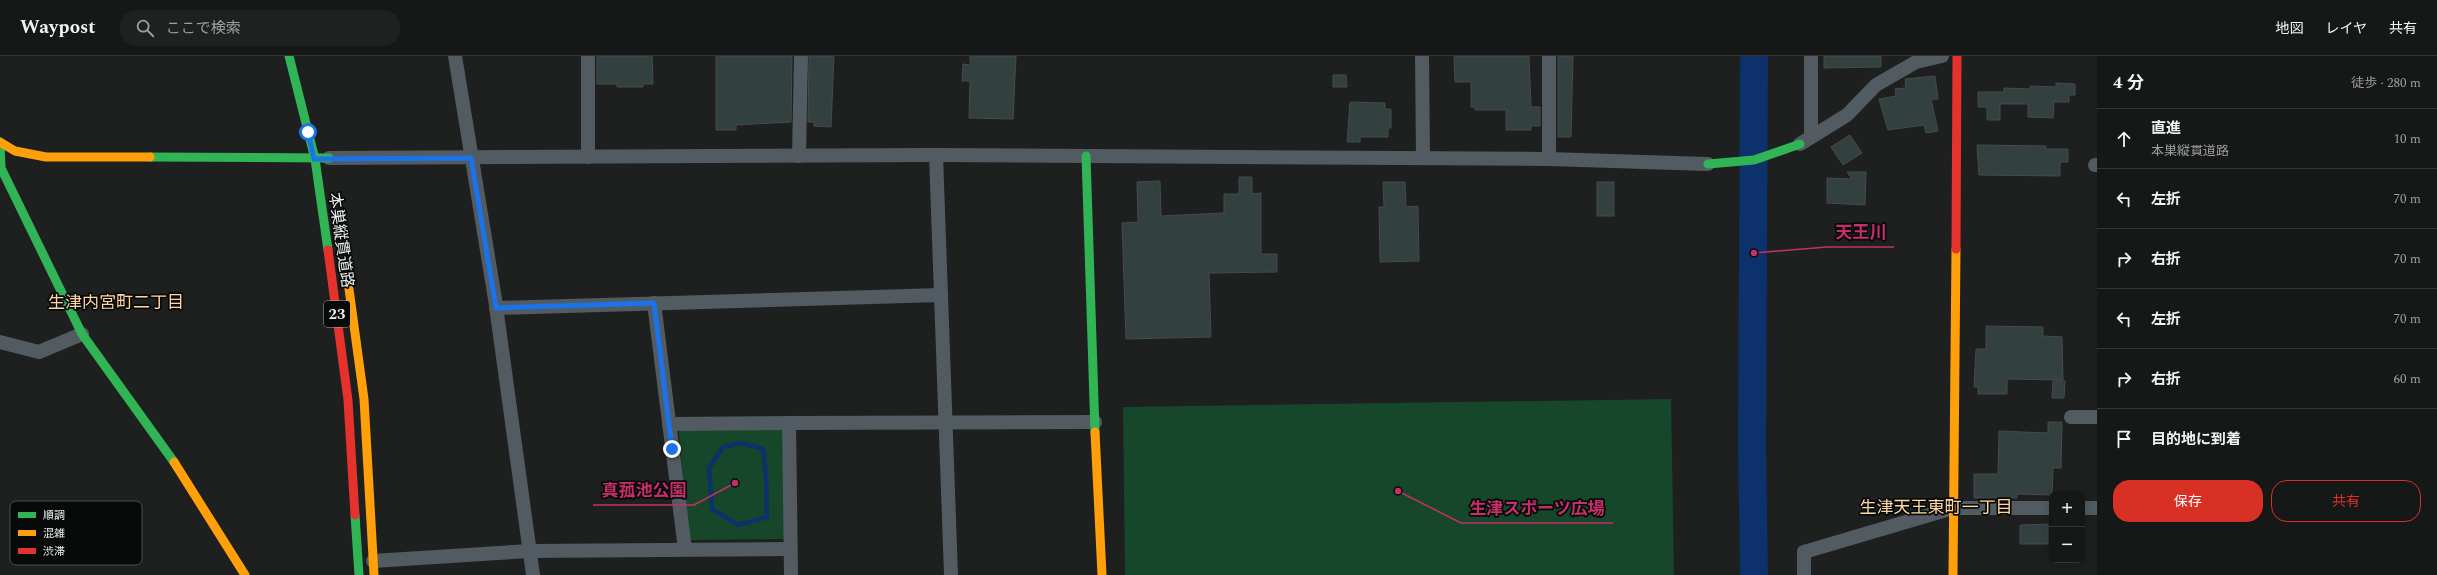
<!DOCTYPE html>
<html lang="ja">
<meta charset="utf-8">
<style>
:root{--surface:#161717;--page:#1f2020;--text:#f1f3f6;--muted:#9e9fa1;--line:#353636;--accent:#d93025}
body{margin:0;font-family:Spectral,"Noto Sans JP",serif;background:var(--page);color:var(--text)}
.controls{position:absolute;right:12px;bottom:12px;display:grid;overflow:hidden;border-radius:8px;box-shadow:0 2px 10px #0003}
.controls button{width:36px;height:36px;display:grid;place-items:center;padding:0;border:0;border-bottom:1px solid var(--line);background:var(--surface);color:var(--text);font:20px sans-serif}
.stop{position:absolute;width:12px;height:12px;margin:-9px;border:3px solid #1a73e8;border-radius:50%;background:#fff}
.stop.end{background:#1a73e8;border-color:#fff;box-shadow:0 1px 4px #0008}
.list{margin:0;padding:0;list-style:none}
h2{display:flex;justify-content:space-between;align-items:center;height:52px;margin:0;padding:0 16px;font-size:17px}
h2 small{font-size:13px;font-weight:400;color:var(--muted)}
.list li{display:grid;grid-template-columns:26px 1fr auto;gap:12px;align-items:center;box-sizing:border-box;height:60px;padding:0 16px;border-top:1px solid var(--line)}
.list b{display:block;font-size:15px;white-space:nowrap}
.list p{margin:0;font-size:13px;white-space:nowrap;color:var(--muted)}
.list em{font-size:13px;font-style:normal;color:var(--muted)}
.actions{display:flex;gap:8px;padding:12px 16px}
.actions a{flex:1;padding:9px 0;border:1px solid var(--accent);border-radius:16px;text-align:center;font-size:14px;color:var(--accent)}
.actions .main{background:var(--accent);color:#fff}
.icon{flex:none;width:22px;height:22px;fill:none;stroke:currentColor;stroke-width:2;stroke-linecap:round;stroke-linejoin:round}
.map{position:relative;flex:none;width:2097px;height:519px;overflow:hidden}
header{display:flex;align-items:center;gap:24px;box-sizing:border-box;height:56px;padding:0 20px;background:var(--surface);border-bottom:1px solid var(--line)}
header strong{font-size:19px}
nav{display:flex;gap:22px;margin-inline-start:auto;font-size:14px}
.search{width:280px;height:36px;background:var(--page);display:flex;align-items:center;gap:10px;box-sizing:border-box;padding:0 14px;border-radius:16px;color:var(--muted);font-size:15px}
main{display:flex}
aside{flex:1;background:var(--surface)}
.map>svg:first-child{display:block}
.green{fill:#16472a}
.lines{fill:none;stroke-linecap:round;stroke-linejoin:round}
.stream{stroke:#0c316b;stroke-width:4.5}
.river{stroke:#0c316b;stroke-width:28}
.building{fill:#32403f;stroke:#494a4a}
.street{stroke:#515b61;stroke-width:14}
.fast{stroke:#30b455;stroke-width:9}
.slow{stroke:#ff9f0a;stroke-width:9}
.jam{stroke:#e5322d;stroke-width:9}
.route{stroke:#1a73e8;stroke-width:5}
.labels{text-anchor:middle;stroke-width:3.5;stroke-linejoin:round;paint-order:stroke}
.shield{fill:#080909;stroke:#a8aaaa;stroke-width:1}
.shield-label{font-size:15px;font-weight:bold;fill:#edefef}
.street-label{font-size:16px;fill:#edefef;stroke:#080909}
.neighbourhood-label{font-size:17px;fill:#fdd6a2;stroke:#080909}
.key{fill:#080909;stroke:#4d4e4e;stroke-width:1}
.key-label{font-size:11px;fill:#edefef}
.leader{fill:none;stroke:#c62e6a;stroke-width:1.5}
.callout-dot{fill:#c62e6a;stroke:#080909;stroke-width:1.5}
.callout-label{font-size:17px;text-anchor:middle;font-weight:bold;fill:#c62e6a;stroke:#080909;stroke-width:3.5;stroke-linejoin:round;paint-order:stroke}
</style>
<header>
<strong>Waypost</strong>
<div class="search"><svg class="icon" aria-label="search" viewBox="0 0 24 24"><circle cx="10" cy="10" r="6"/><path d="M15 15l6 6"/></svg>ここで検索</div>
<nav><a>地図</a><a>レイヤ</a><a>共有</a></nav>
</header>
<main>
<div class="map">
<svg width="2097" height="519" viewBox="0 0 2097 519">
<rect width="100%" height="100%" fill="#1e1f1f"/>
<g class="green">
<path d="M 1671,343 L 1674,519 L 1125,519 L 1123,351 Z"/>
<path d="M 783,369 L 788,483 L 689,484 L 678,370 Z"/>
</g>
<g class="lines">
<path class="stream" d="M 741,387 L 763,393 L 766,420 L 767,461 L 738,469 L 712,453 L 709,412 L 723,391 Z"/>
<path class="river" d="M 1754,519 L 1752,390 L 1754,0"/>
</g>
<g class="building">
<path d="M 597,0 L 652,0 L 653,28 L 643,28 L 643,31 L 617,31 L 617,28 L 597,28 Z"/>
<path d="M 716,0 L 792,0 L 791,66 L 736,69 L 736,74 L 716,74 Z"/>
<path d="M 809,0 L 834,0 L 831,71 L 814,70 L 814,66 L 808,66 Z"/>
<path d="M 970,0 L 1016,0 L 1013,63 L 969,62 L 970,25 L 962,25 L 963,8 L 970,9 Z"/>
<path d="M 1454,0 L 1529,0 L 1531,51 L 1540,51 L 1540,70 L 1531,70 L 1531,74 L 1506,74 L 1506,54 L 1475,54 L 1475,51 L 1471,51 L 1471,26 L 1455,26 Z"/>
<path d="M 1558,0 L 1573,0 L 1571,81 L 1558,81 Z"/>
<path d="M 1824,0 L 1881,0 L 1881,11 L 1824,12 Z"/>
<path d="M 1333,19 L 1346,19 L 1347,31 L 1333,31 Z"/>
<path d="M 1935,20 L 1938,43 L 1931,43 L 1938,75 L 1926,77 L 1924,69 L 1888,74 L 1879,43 L 1896,40 L 1895,33 L 1906,32 L 1905,23 Z"/>
<path d="M 2056,27 L 2075,28 L 2075,39 L 2069,39 L 2069,46 L 2054,46 L 2053,62 L 2028,61 L 2028,48 L 2000,48 L 2000,64 L 1987,64 L 1987,51 L 1978,51 L 1978,36 L 2004,36 L 2004,32 L 2030,33 L 2030,30 L 2056,31 Z"/>
<path d="M 1350,46 L 1385,47 L 1385,53 L 1391,53 L 1391,72 L 1388,72 L 1388,81 L 1360,81 L 1360,86 L 1347,86 Z"/>
<path d="M 1850,79 L 1862,97 L 1843,109 L 1831,91 Z"/>
<path d="M 1977,89 L 2046,90 L 2046,93 L 2068,93 L 2068,106 L 2060,106 L 2060,120 L 1979,119 Z"/>
<path d="M 1847,116 L 1866,116 L 1865,149 L 1827,147 L 1827,122 L 1852,123 Z"/>
<path d="M 1239,121 L 1252,121 L 1252,138 L 1261,137 L 1261,198 L 1277,198 L 1277,216 L 1209,217 L 1211,281 L 1126,283 L 1122,167 L 1138,166 L 1137,126 L 1160,125 L 1161,160 L 1224,157 L 1224,138 L 1239,138 Z"/>
<path d="M 1383,126 L 1405,126 L 1406,151 L 1418,150 L 1419,205 L 1380,206 L 1379,151 L 1384,151 Z"/>
<rect x="1597" y="126" width="17" height="34"/>
<path d="M 1986,270 L 2043,271 L 2043,280 L 2062,281 L 2063,324 L 2007,323 L 2007,338 L 1978,338 L 1978,331 L 1974,331 L 1976,293 L 1986,293 Z"/>
<path d="M 2053,325 L 2065,325 L 2064,342 L 2052,342 Z"/>
<path d="M 2048,366 L 2062,366 L 2061,412 L 2053,412 L 2052,439 L 2017,438 L 2017,442 L 1974,442 L 1974,418 L 1998,418 L 1999,375 L 2048,377 Z"/>
<path d="M 2048,468 L 2048,488 L 2020,488 L 2020,469 Z"/>
</g>
<g class="lines">
<g class="street">
<path d="M 455,0 L 495,243 L 533,519"/>
<path d="M 588,0 L 588,101"/>
<path d="M 1422,0 L 1423,102"/>
<path d="M 1549,0 L 1549,103"/>
<path d="M 1811,81 L 1811,0"/>
<path d="M 1800,88 L 1847,59 L 1876,29 L 1916,6 L 1942,0"/>
<path d="M 936,99 L 951,519"/>
<path d="M 799,100 L 801,0"/>
<path d="M 329,102 L 936,99 L 1549,103 L 1708,108"/>
<path d="M 2095,109 L 2097,109"/>
<path d="M 654,247 L 685,493"/>
<path d="M 496,252 L 941,239"/>
<path d="M 0,286 L 39,296 L 82,278"/>
<path d="M 2071,361 L 2097,361"/>
<path d="M 669,368 L 789,367"/>
<path d="M 2082,452 L 2097,452"/>
<path d="M 373,505 L 529,495 L 789,493"/>
<path d="M 791,519 L 789,367 L 1095,366"/>
<path d="M 1804,519 L 1804,496 L 1953,452 L 2052,452"/>
</g>
<g class="fast">
<path d="M 289,0 L 315,103 L 328,194"/>
<path d="M 0,86 L 1,112 L 82,278 L 174,406"/>
<path d="M 1086,100 L 1095,376"/>
<path d="M 150,101 L 329,102"/>
<path d="M 1708,108 L 1754,104 L 1800,88"/>
<path d="M 355,459 L 359,519"/>
</g>
<g class="slow">
<path d="M 0,86 L 15,95 L 46,101 L 150,101"/>
<path d="M 349,233 L 364,343 L 374,519"/>
<path d="M 1095,376 L 1102,519"/>
<path d="M 174,406 L 245,519"/>
<path d="M 1953,519 L 1956,193"/>
</g>
<g class="jam">
<path d="M 1956,193 L 1957,0"/>
<path d="M 328,194 L 348,344 L 355,459"/>
</g>
</g>
<g class="lines">
<path class="route" d="M 308,76 L 314,103 L 471,102 L 496,252 L 654,247 L 672,393"/>
</g>
<g class="labels">
<rect class="shield" x="324" y="245" width="26" height="26" rx="3"/>
<g class="shield-label">
<text x="337" y="263">23</text>
</g>
<g class="street-label">
<text transform="translate(342 184) rotate(82)" y="6">本巣縦貫道路</text>
</g>
<g class="neighbourhood-label">
<text x="116" y="252">生津内宮町二丁目</text>
<text x="1936" y="457">生津天王東町一丁目</text>
</g>
</g>
<rect x="10" y="445" width="132" height="64" rx="6" class="key"/>
<rect x="18" y="456" width="18" height="6" fill="#30b455"/>
<rect x="18" y="474" width="18" height="6" fill="#ff9f0a"/>
<rect x="18" y="492" width="18" height="6" fill="#e5322d"/>
<g class="key-label">
<text x="43" y="463">順調</text>
<text x="43" y="481">混雑</text>
<text x="43" y="499">渋滞</text>
</g>
<path class="leader" d="M1754 197L1827 191H1894M735 427L694 449H593M1398 435L1461 467H1613"/>
<g class="callout-dot">
<circle cx="1754" cy="197" r="4"/>
<circle cx="735" cy="427" r="4"/>
<circle cx="1398" cy="435" r="4"/>
</g>
<g class="callout-label">
<text x="1861" y="182">天王川</text>
<text x="644" y="440">真菰池公園</text>
<text x="1537" y="458">生津スポーツ広場</text>
</g>
</svg>
<div class="controls">
<button>+</button>
<button>−</button>
</div>
<div class="stop" style="left:308px;top:76px"></div>
<div class="stop end" style="left:672px;top:393px"></div>
</div>
<aside>
<h2>4 分<small>徒歩 · 280 m</small></h2>
<ul class="list">
<li><svg class="icon" aria-label="ahead" viewBox="0 0 24 24"><path d="M12 20V5M6 11l6-6 6 6"/></svg><div><b>直進</b><p>本巣縦貫道路</p></div><em>10 m</em></li>
<li><svg class="icon" aria-label="left" viewBox="0 0 24 24"><path d="M17 20v-9H6M10 6l-5 5 5 5"/></svg><div><b>左折</b></div><em>70 m</em></li>
<li><svg class="icon" aria-label="right" viewBox="0 0 24 24"><path d="M7 20v-9h11M14 6l5 5-5 5"/></svg><div><b>右折</b></div><em>70 m</em></li>
<li><svg class="icon" aria-label="left" viewBox="0 0 24 24"><path d="M17 20v-9H6M10 6l-5 5 5 5"/></svg><div><b>左折</b></div><em>70 m</em></li>
<li><svg class="icon" aria-label="right" viewBox="0 0 24 24"><path d="M7 20v-9h11M14 6l5 5-5 5"/></svg><div><b>右折</b></div><em>60 m</em></li>
<li><svg class="icon" aria-label="arrive" viewBox="0 0 24 24"><path d="M6 21V4h12l-3 4 3 4H6"/></svg><div><b>目的地に到着</b></div></li>
</ul>
<div class="actions"><a class="main">保存</a><a>共有</a></div>
</aside>
</main>
